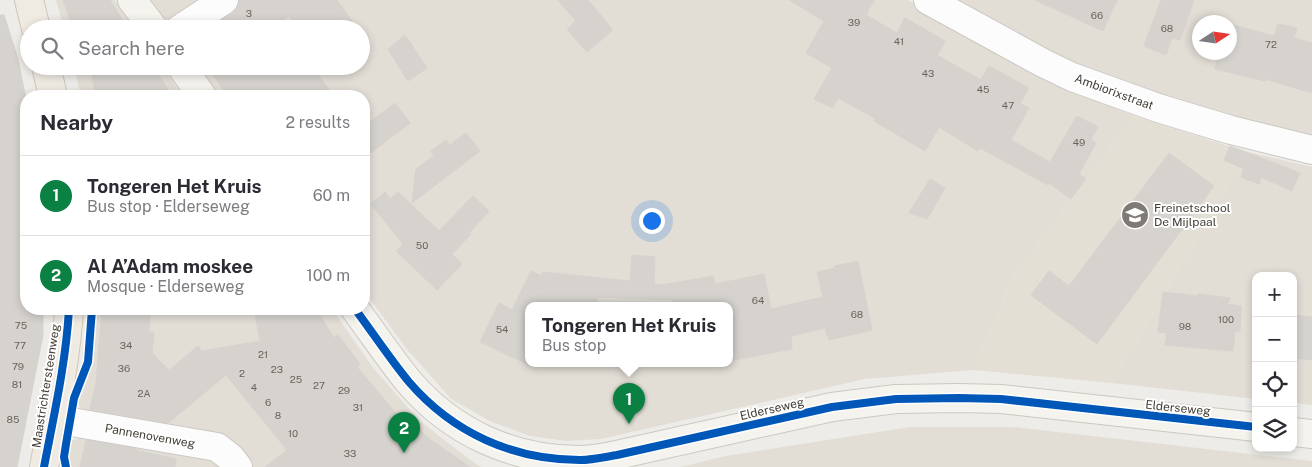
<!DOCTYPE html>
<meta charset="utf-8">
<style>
:root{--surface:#fff;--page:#f7f7f7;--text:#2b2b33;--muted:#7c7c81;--line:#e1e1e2;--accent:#0b8043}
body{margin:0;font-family:"Public Sans",sans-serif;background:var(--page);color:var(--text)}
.controls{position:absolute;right:15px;bottom:15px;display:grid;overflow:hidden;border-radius:10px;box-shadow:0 2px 8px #0003}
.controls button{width:45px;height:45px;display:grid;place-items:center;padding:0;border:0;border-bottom:1px solid var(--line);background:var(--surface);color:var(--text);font:25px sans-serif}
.compass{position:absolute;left:1192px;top:15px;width:45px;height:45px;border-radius:50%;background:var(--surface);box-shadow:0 2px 8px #0003;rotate:78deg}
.you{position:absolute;left:651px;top:220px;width:18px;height:18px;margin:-12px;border:4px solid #fff;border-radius:50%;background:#1a73e8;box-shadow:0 0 0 8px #1a73e833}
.badge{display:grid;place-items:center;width:32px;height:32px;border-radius:50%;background:var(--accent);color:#fff;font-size:16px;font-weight:700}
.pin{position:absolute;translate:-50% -41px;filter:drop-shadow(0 1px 2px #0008)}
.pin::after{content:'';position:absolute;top:26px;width:18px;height:15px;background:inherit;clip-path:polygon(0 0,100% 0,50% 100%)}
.popup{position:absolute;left:525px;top:302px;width:208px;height:65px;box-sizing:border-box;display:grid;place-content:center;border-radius:10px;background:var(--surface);filter:drop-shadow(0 1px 4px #0005);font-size:16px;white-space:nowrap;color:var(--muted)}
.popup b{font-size:19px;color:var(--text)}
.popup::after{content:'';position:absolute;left:50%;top:100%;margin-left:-10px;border:10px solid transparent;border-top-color:var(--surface)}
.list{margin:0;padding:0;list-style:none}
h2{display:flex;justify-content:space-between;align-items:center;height:65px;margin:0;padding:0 20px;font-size:21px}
h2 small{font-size:16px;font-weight:400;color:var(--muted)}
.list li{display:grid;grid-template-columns:32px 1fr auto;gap:15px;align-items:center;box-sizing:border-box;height:80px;padding:0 20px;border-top:1px solid var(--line)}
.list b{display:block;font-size:19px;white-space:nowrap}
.list p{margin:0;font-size:16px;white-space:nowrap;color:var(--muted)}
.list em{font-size:16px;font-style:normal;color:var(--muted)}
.icon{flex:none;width:28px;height:28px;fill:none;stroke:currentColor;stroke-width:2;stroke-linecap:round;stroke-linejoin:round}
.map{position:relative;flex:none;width:1312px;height:467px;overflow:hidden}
.search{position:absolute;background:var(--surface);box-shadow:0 2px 8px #0003;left:20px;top:20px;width:350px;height:55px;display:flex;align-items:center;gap:12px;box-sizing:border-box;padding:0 18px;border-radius:28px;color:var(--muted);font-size:19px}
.panel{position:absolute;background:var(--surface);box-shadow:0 2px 8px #0003;left:20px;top:90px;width:350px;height:225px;border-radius:20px}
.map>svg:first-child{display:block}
.residential{fill:#e2ded6;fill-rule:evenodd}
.education{fill:#e4dfd4}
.building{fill:#d6d3cf;stroke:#d6d3ce}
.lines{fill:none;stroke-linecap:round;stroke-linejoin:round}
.street-casing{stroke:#cbc8c4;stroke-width:30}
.secondary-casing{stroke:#ccc8c0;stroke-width:30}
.primary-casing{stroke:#cfc7b7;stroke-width:30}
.street{stroke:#fcfcfc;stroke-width:28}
.secondary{stroke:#f5f3ee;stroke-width:28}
.primary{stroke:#efebe3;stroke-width:28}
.cycleway-casing{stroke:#fff;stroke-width:11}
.cycleway{stroke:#0057b8;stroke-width:8}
.labels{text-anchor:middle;stroke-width:4;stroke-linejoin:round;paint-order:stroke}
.number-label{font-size:10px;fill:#69645d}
.street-label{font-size:12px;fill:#433d35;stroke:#fff}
.poi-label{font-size:12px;fill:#433d35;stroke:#fff;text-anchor:start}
</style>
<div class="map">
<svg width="1312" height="467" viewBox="0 0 1312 467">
<rect width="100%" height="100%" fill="#eeece8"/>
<g class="residential">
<path d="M 56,0 L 115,0 L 135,29 L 64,29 Z"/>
<path d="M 151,0 L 208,0 L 170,21 L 166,21 Z"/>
<path d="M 239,0 L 908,0 L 1044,80 L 1134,116 L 1012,279 L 974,370 L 865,379 L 601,439 L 567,441 L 530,436 L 490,421 L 451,399 L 406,348 L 364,291 L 364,96 L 220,96 L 198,66 L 361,66 L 361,29 L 195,29 ZM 529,305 L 729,305 L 729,363 L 529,363 Z"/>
<path d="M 953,0 L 1312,0 L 1312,137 L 1192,107 L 1097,73 L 992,23 ZM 1200,22 L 1230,22 L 1230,52 L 1200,52 Z"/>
<path d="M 74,66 L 162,66 L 183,96 L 81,96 Z"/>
<path d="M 1248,152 L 1312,167 L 1312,405 L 1293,403 L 1293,276 L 1256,276 L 1256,399 L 1112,383 Z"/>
<path d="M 97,309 L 332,309 L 374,369 L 420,421 L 470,460 L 481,467 L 248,467 L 217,435 L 184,426 L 118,420 L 86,411 L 81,408 L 77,401 L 86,379 L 90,369 Z"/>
<path d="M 910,427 L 1013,427 L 1312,461 L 1312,467 L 680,467 L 726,456 Z"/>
<path d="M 83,437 L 211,460 L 224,467 L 69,467 L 68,454 L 68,444 L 73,440 Z"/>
</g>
<path class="education" d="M 1134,116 L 1248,152 L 1112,383 L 974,370 L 1012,279 Z"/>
<g class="building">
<path d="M 63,0 L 110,0 L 128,29 L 73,29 Z"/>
<path d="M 239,0 L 337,0 L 358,29 L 298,29 L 289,16 L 272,29 L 209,29 L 233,13 L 238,7 Z"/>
<path d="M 558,0 L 588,0 L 613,30 L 587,52 L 567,29 L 576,21 Z"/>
<path d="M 789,0 L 874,0 L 866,15 L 897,33 L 905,18 L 945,41 L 937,55 L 981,80 L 989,66 L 1029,88 L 1020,103 L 1029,108 L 1011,140 L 1050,162 L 1077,116 L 1098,127 L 1091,139 L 1096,143 L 1079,174 L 1086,179 L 1071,199 L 1049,183 L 1048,185 L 980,148 L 978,151 L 939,127 L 925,151 L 874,121 L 875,118 L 838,98 L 833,108 L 814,99 L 832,68 L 806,53 L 824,21 Z"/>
<path d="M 1035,0 L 1117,0 L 1103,31 Z"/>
<path d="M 1161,0 L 1194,0 L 1180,40 L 1172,38 L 1166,55 L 1144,46 Z"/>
<path d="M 0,15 L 4,15 L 18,59 L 26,99 L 26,309 L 43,309 L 43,335 L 17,467 L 0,467 Z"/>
<path d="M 1230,24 L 1274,36 L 1278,24 L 1297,28 L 1294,38 L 1312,43 L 1312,93 L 1265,79 L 1265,81 L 1215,69 L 1219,52 L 1230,52 Z"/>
<path d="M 405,35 L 427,68 L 408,81 L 388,49 Z"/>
<path d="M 90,66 L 153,66 L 172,96 L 96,96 Z"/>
<path d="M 207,66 L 311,66 L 334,96 L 228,96 Z"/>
<path d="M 395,103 L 410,123 L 364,158 L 364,127 Z"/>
<path d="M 466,133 L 480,151 L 412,203 L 416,169 L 434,156 L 431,151 L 446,140 L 450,145 Z"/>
<path d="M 1230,146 L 1300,173 L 1292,191 L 1261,177 L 1259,184 L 1241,177 L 1244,169 L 1224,160 Z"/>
<path d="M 1169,153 L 1214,186 L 1097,344 L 1031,295 L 1049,271 L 1069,286 Z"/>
<path d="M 930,179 L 945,188 L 927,219 L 909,213 Z"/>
<path d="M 385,192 L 390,199 L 398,192 L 439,231 L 473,196 L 489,211 L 469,233 L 471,234 L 452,254 L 462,264 L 437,290 L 396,251 L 403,244 L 371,204 Z"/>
<path d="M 632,255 L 655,257 L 654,284 L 662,285 L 713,276 L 715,284 L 764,274 L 771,309 L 823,297 L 817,272 L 835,268 L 834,266 L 858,261 L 872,330 L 829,340 L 825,328 L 791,336 L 792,349 L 729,361 L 729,305 L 674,305 L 673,300 L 597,297 L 597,305 L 529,305 L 529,365 L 480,342 L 499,303 L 512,310 L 531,271 L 542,276 L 543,272 L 630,281 Z"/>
<path d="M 1163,292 L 1197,296 L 1198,294 L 1230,298 L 1227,304 L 1241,306 L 1240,331 L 1235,331 L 1233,351 L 1165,345 L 1167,333 L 1158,332 Z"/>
<path d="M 102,309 L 150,309 L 149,332 L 154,332 L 152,353 L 169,370 L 198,346 L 202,351 L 260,341 L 254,309 L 316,309 L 334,338 L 338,335 L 360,364 L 357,367 L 399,417 L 403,413 L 428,438 L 470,467 L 265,467 L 287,450 L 226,375 L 168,423 L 90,409 L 96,383 Z"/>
<path d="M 1293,315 L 1312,317 L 1312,360 L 1293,358 Z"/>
<path d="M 86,440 L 137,449 L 135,450 L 176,459 L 175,467 L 80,467 Z"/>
</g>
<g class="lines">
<g class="street-casing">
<g id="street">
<path d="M 928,0 L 1043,63 L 1072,77 L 1158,108 L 1231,130 L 1312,150"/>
<path d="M 180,29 L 224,0"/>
<path d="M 54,419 L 217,447 L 231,458 L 238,467"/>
</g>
</g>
<g class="secondary-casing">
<g id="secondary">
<path d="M 132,0 L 154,29"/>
<path d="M 181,66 L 202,96"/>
<path d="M 355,309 C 373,333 390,359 409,382 C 453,433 513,460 580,460 C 592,460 605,457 617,455 L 832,407 L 896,399 L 959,398 L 1001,399 L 1256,427"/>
<path d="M 1293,432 L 1312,434"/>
</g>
</g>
<g class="primary-casing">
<g id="primary">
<path d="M 29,0 L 36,29"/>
<path d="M 46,66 L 53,96"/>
<path d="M 44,467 C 54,415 66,362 69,309"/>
</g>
</g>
<use href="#street" class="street"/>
<use href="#secondary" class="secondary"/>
<use href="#primary" class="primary"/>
<g class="cycleway-casing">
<g id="cycleway">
<path d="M 355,309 C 373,333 390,359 409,382 C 453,433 513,460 580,460 C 592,460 605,457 617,455 L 832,407 L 896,399 L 959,398 L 1001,399 L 1256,427"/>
<path d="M 44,467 C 54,415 66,362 69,309"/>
<path d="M 66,467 L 64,457 L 66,444 L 74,398 L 88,362 L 92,309"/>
</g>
</g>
<use href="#cycleway" class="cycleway"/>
</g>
<defs>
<g id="school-disc" transform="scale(1.4375)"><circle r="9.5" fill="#7f7a74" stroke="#fff"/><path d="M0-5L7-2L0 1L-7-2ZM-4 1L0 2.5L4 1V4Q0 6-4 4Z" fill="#fff"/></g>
</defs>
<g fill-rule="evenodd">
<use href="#school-disc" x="1135" y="215"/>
</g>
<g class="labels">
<g class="number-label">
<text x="249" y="17">3</text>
<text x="1097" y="19">66</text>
<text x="854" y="26">39</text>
<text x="1167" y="32">68</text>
<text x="899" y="45">41</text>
<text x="1271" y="48">72</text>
<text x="928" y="77">43</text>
<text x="983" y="93">45</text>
<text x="1008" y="109">47</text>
<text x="1079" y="146">49</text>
<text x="422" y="249">50</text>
<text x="758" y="304">64</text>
<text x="857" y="318">68</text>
<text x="1226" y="323">100</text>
<text x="21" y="329">75</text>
<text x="1185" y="330">98</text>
<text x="502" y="333">54</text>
<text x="20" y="349">77</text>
<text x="126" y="349">34</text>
<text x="263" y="358">21</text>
<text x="18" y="370">79</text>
<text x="124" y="372">36</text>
<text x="277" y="373">23</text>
<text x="242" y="377">2</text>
<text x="296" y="383">25</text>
<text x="17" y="388">81</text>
<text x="319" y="389">27</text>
<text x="254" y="391">4</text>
<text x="344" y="394">29</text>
<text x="144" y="397">2A</text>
<text x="268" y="406">6</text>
<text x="358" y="411">31</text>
<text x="278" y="419">8</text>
<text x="13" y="423">85</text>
<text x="293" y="437">10</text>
<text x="350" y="457">33</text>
</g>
<g class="street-label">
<text transform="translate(1114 92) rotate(20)" y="4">Ambiorixstraat</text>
<text transform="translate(46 386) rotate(-81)" y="4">Maastrichtersteenweg</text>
<text transform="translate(1178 408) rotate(6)" y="4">Elderseweg</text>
<text transform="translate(772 409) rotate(-13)" y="4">Elderseweg</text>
<text transform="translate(150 436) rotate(10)" y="4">Pannenovenweg</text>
</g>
<g class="poi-label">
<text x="1154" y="212">Freinetschool<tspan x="1154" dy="14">De Mijlpaal</tspan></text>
</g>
</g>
</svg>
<div class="controls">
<button>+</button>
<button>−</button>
<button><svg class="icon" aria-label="locate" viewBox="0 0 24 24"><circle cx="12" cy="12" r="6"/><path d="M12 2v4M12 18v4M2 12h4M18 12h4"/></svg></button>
<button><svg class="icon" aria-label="layers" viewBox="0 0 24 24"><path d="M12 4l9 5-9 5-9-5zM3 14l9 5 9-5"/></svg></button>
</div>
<svg class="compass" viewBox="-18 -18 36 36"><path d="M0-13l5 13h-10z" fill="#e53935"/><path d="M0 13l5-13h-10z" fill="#7c7c81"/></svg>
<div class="you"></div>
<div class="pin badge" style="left:629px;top:424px">1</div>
<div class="popup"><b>Tongeren Het Kruis</b>Bus stop</div>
<div class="pin badge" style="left:404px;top:453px">2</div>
<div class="search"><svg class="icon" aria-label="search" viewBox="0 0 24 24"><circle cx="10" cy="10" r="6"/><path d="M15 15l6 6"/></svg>Search here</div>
<section class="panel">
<h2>Nearby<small>2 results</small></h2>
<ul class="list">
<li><span class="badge">1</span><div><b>Tongeren Het Kruis</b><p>Bus stop · Elderseweg</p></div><em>60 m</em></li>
<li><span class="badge">2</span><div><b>Al A’Adam moskee</b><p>Mosque · Elderseweg</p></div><em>100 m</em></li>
</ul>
</section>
</div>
